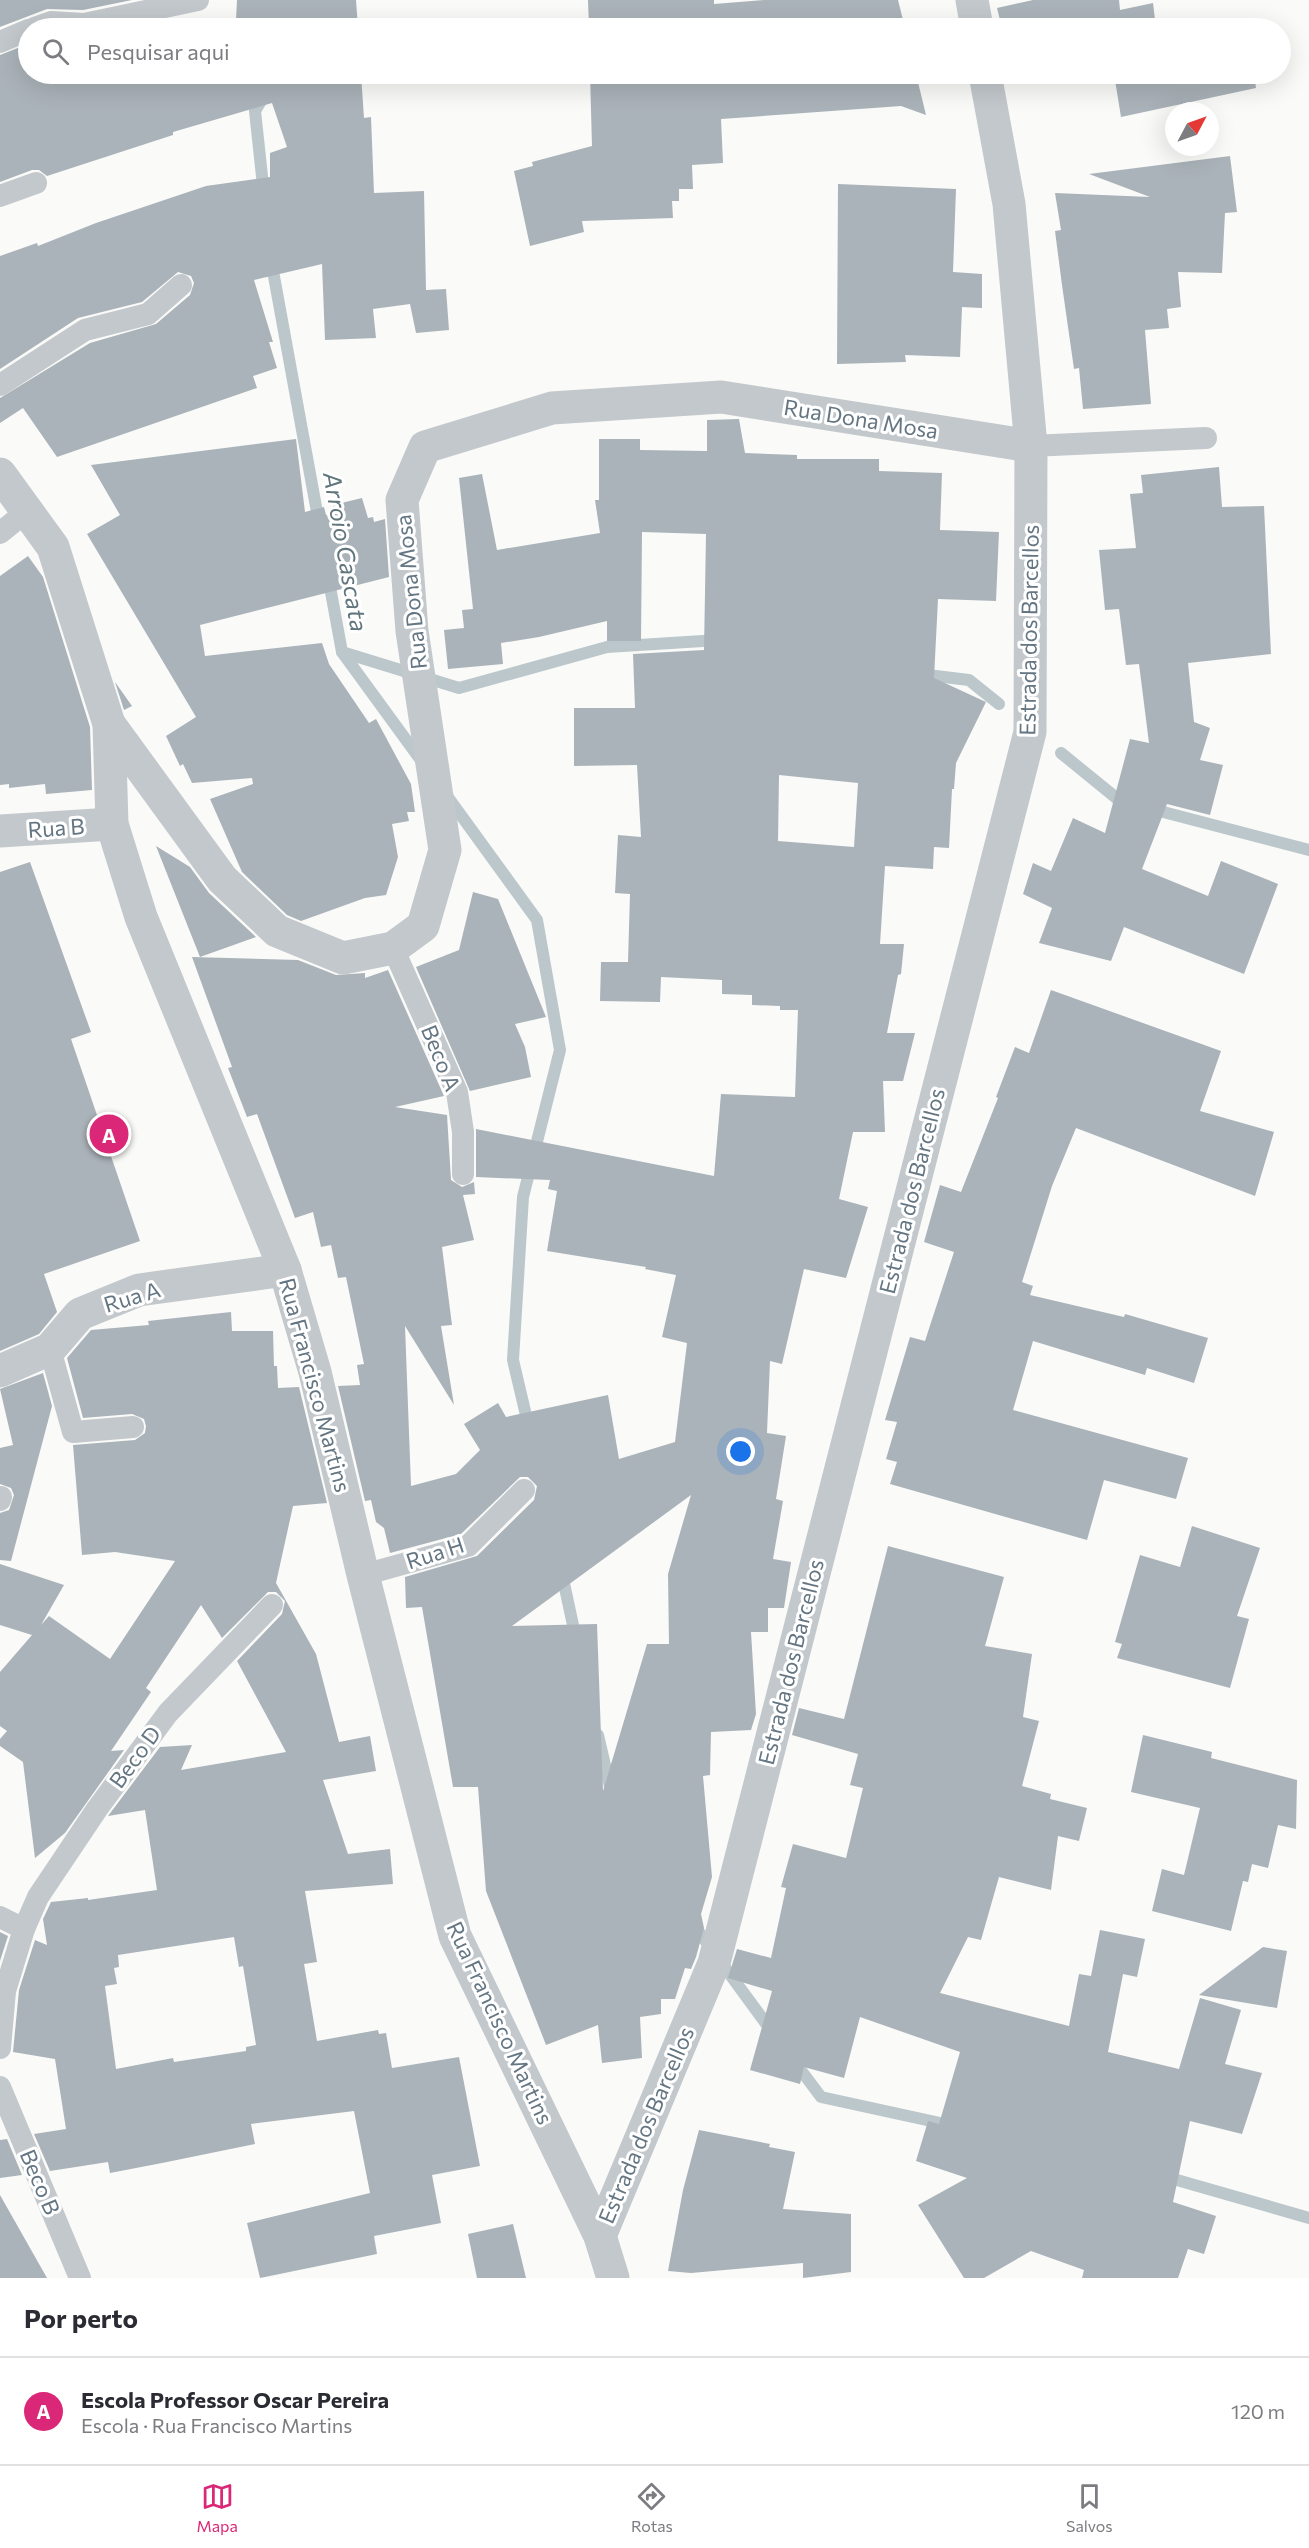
<!DOCTYPE html>
<html lang="pt">
<meta charset="utf-8">
<style>
:root{--surface:#fff;--page:#f7f7f7;--text:#2b2b33;--muted:#7c7c81;--line:#e1e1e2;--accent:#db2777}
body{margin:0;font-family:Commissioner,sans-serif;background:var(--page);color:var(--text)}
.compass{position:absolute;left:1165px;top:102px;width:54px;height:54px;border-radius:50%;background:var(--surface);box-shadow:0 6px 24px #0002;rotate:49deg}
.you{position:absolute;left:741px;top:1452px;width:21px;height:21px;margin:-15px;border:4px solid #fff;border-radius:50%;background:#1a73e8;box-shadow:0 0 0 9px #1a73e833}
.badge{display:grid;place-items:center;width:39px;height:39px;border-radius:50%;background:var(--accent);color:#fff;font-size:20px;font-weight:700}
.pin{position:absolute;translate:-50% -50%;border:3px solid #fff;box-shadow:0 2px 6px #0006}
.list{margin:0;padding:0;list-style:none}
h2{display:flex;justify-content:space-between;align-items:center;height:78px;margin:0;padding:0 24px;font-size:26px}
h2 small{font-size:20px;font-weight:400;color:var(--muted)}
.list li{display:grid;grid-template-columns:39px 1fr auto;gap:18px;align-items:center;box-sizing:border-box;height:108px;padding:0 24px;border-top:2px solid var(--line)}
.list b{display:block;font-size:22px;white-space:nowrap}
.list p{margin:0;font-size:20px;white-space:nowrap;color:var(--muted)}
.list em{font-size:20px;font-style:normal;color:var(--muted)}
.icon{flex:none;width:33px;height:33px;fill:none;stroke:currentColor;stroke-width:2;stroke-linecap:round;stroke-linejoin:round}
.map{position:relative;flex:none;width:1309px;height:2278px;overflow:hidden}
.search{position:absolute;background:var(--surface);box-shadow:0 6px 24px #0002;left:18px;right:18px;top:18px;height:66px;display:flex;align-items:center;gap:15px;box-sizing:border-box;padding:0 21px;border-radius:33px;color:var(--muted);font-size:22px}
.sheet{height:186px;background:var(--surface)}
nav{display:flex;justify-content:space-around;align-items:center;box-sizing:border-box;height:84px;border-top:2px solid var(--line);background:var(--surface);font-size:16px;color:var(--muted)}
nav a{display:grid;justify-items:center;gap:3px}
nav .on{color:var(--accent)}
.map>svg:first-child{display:block}
.lines{fill:none;stroke-linecap:round;stroke-linejoin:round}
.stream{stroke:#bbc7cb;stroke-width:12}
.building{fill:#aab3b9;fill-rule:evenodd}
.lane{stroke:#c3c8cc;stroke-width:22}
.street{stroke:#c3c8cc;stroke-width:33}
.labels{text-anchor:middle;stroke-width:6;stroke-linejoin:round;paint-order:stroke}
.street-label{font-size:22px;fill:#657683;stroke:#fff}
.water-label{font-size:24px;font-style:italic;fill:#60757c;stroke:#fff}
</style>
<div class="map">
<svg width="1309" height="2278" viewBox="0 0 1309 2278">
<rect width="100%" height="100%" fill="#fafaf8"/>
<g class="lines">
<g class="stream">
<path d="M 264,195 L 255,111 L 277,74"/>
<path d="M 271,260 L 319,523"/>
<path d="M 328,576 L 342,652 L 459,688 L 607,647 L 719,640"/>
<path d="M 342,652 L 423,763"/>
<path d="M 919,674 L 969,680 L 999,704"/>
<path d="M 1061,753 L 1120,801 L 1128,803"/>
<path d="M 447,796 L 537,920 L 560,1050 L 523,1197 L 513,1360 L 529,1428"/>
<path d="M 1148,808 L 1309,850"/>
<path d="M 562,1574 L 576,1639"/>
<path d="M 598,1735 L 611,1791"/>
<path d="M 693,1924 L 773,2033"/>
<path d="M 794,2061 L 821,2097 L 954,2126"/>
<path d="M 1163,2176 L 1309,2218"/>
</g>
</g>
<g class="building">
<path d="M 0,0 L 132,0 L 83,10 L 47,9 L 0,27 Z"/>
<path d="M 237,0 L 356,0 L 358,28 L 192,28 L 236,20 Z"/>
<path d="M 588,0 L 714,0 L 714,4 L 764,0 L 898,0 L 905,28 L 589,28 Z"/>
<path d="M 1033,0 L 1119,0 L 1120,10 L 1153,3 L 1156,28 L 1002,28 L 997,8 Z"/>
<path d="M 28,44 L 28,74 L 361,74 L 364,118 L 371,117 L 374,193 L 424,191 L 426,290 L 446,289 L 449,330 L 416,333 L 410,304 L 373,309 L 376,338 L 325,340 L 322,264 L 254,280 L 273,342 L 269,342 L 277,368 L 253,376 L 257,388 L 57,457 L 23,408 L 0,423 L 0,398 L 90,343 L 156,324 L 190,295 L 194,283 L 191,276 L 178,272 L 142,302 L 78,318 L 0,369 L 0,256 L 37,243 L 38,246 L 96,223 L 206,186 L 270,177 L 270,153 L 287,147 L 272,103 L 173,132 L 173,135 L 47,176 L 39,170 L 32,170 L 0,182 L 0,55 Z"/>
<path d="M 590,74 L 916,74 L 926,115 L 901,106 L 721,119 L 723,163 L 692,165 L 693,189 L 679,189 L 679,201 L 672,201 L 673,218 L 582,221 L 584,232 L 530,246 L 514,171 L 533,166 L 532,162 L 592,146 Z"/>
<path d="M 1063,74 L 1161,74 L 1161,76 L 1178,74 L 1254,74 L 1256,88 L 1121,117 L 1114,74 L 1064,84 Z"/>
<path d="M 1230,156 L 1237,212 L 1225,213 L 1222,273 L 1178,272 L 1181,307 L 1167,309 L 1169,328 L 1145,330 L 1151,404 L 1083,409 L 1079,368 L 1074,369 L 1062,285 L 1055,231 L 1061,230 L 1055,193 L 1150,197 L 1089,174 Z"/>
<path d="M 838,184 L 956,189 L 953,272 L 982,274 L 982,308 L 962,307 L 960,357 L 905,355 L 906,362 L 837,364 Z"/>
<path d="M 739,419 L 745,453 L 797,455 L 797,459 L 879,459 L 879,471 L 942,473 L 940,530 L 999,532 L 996,601 L 938,599 L 934,678 L 986,702 L 956,763 L 954,789 L 952,789 L 949,848 L 934,847 L 933,869 L 885,866 L 880,944 L 904,944 L 901,974 L 898,975 L 887,1033 L 915,1033 L 903,1081 L 883,1081 L 885,1132 L 853,1132 L 839,1199 L 868,1207 L 846,1278 L 804,1269 L 782,1364 L 770,1361 L 767,1433 L 786,1436 L 776,1499 L 783,1501 L 773,1559 L 791,1562 L 784,1608 L 768,1608 L 768,1632 L 751,1632 L 756,1714 L 751,1730 L 711,1732 L 710,1775 L 703,1776 L 712,1877 L 701,1914 L 704,1928 L 696,1957 L 691,1969 L 685,1968 L 675,1999 L 661,1999 L 661,2014 L 640,2017 L 642,2058 L 602,2063 L 598,2025 L 546,2045 L 486,1891 L 478,1787 L 453,1787 L 422,1607 L 406,1608 L 405,1577 L 477,1556 L 534,1500 L 537,1486 L 528,1477 L 520,1477 L 461,1534 L 390,1553 L 384,1528 L 376,1522 L 371,1500 L 365,1501 L 338,1386 L 360,1385 L 357,1365 L 364,1364 L 346,1277 L 338,1278 L 331,1245 L 321,1247 L 313,1212 L 295,1218 L 257,1114 L 247,1117 L 228,1068 L 232,1067 L 192,957 L 298,960 L 336,975 L 365,973 L 365,978 L 388,970 L 444,1096 L 395,1107 L 447,1115 L 451,1180 L 462,1187 L 474,1182 L 475,1194 L 463,1195 L 474,1240 L 442,1247 L 452,1325 L 441,1326 L 454,1405 L 405,1326 L 411,1486 L 456,1474 L 480,1450 L 464,1424 L 498,1403 L 506,1417 L 608,1395 L 619,1459 L 675,1442 L 687,1343 L 662,1337 L 676,1275 L 645,1269 L 646,1267 L 547,1251 L 557,1191 L 548,1189 L 550,1180 L 476,1177 L 476,1129 L 714,1176 L 721,1094 L 795,1097 L 798,1010 L 780,1010 L 780,1006 L 752,1005 L 752,995 L 722,994 L 722,980 L 661,977 L 660,1002 L 600,1001 L 601,962 L 628,962 L 630,894 L 615,893 L 618,835 L 641,837 L 637,765 L 574,766 L 574,708 L 635,708 L 633,654 L 704,650 L 706,534 L 642,532 L 641,641 L 607,641 L 607,621 L 539,637 L 501,643 L 503,664 L 448,669 L 444,630 L 464,628 L 462,610 L 473,609 L 459,478 L 482,474 L 497,550 L 600,533 L 595,500 L 599,500 L 599,439 L 640,439 L 640,450 L 707,451 L 707,420 ZM 779,775 L 858,783 L 854,847 L 778,841 ZM 691,1495 L 668,1574 L 669,1644 L 647,1644 L 603,1791 L 597,1624 L 512,1626 Z"/>
<path d="M 296,439 L 305,512 L 324,507 L 326,515 L 333,514 L 333,505 L 362,498 L 368,518 L 373,517 L 374,522 L 385,519 L 389,577 L 200,625 L 205,656 L 322,643 L 329,664 L 369,723 L 376,719 L 411,784 L 415,812 L 407,812 L 409,821 L 392,824 L 398,857 L 386,895 L 365,898 L 301,921 L 287,915 L 242,872 L 210,799 L 253,784 L 252,778 L 192,783 L 183,764 L 180,766 L 166,736 L 196,717 L 87,534 L 120,515 L 91,465 Z"/>
<path d="M 1219,467 L 1222,507 L 1264,506 L 1271,654 L 1188,663 L 1194,722 L 1210,728 L 1200,760 L 1223,765 L 1210,815 L 1167,804 L 1142,869 L 1208,896 L 1221,861 L 1278,884 L 1244,974 L 1124,927 L 1111,961 L 1039,943 L 1052,908 L 1023,894 L 1033,863 L 1051,871 L 1073,818 L 1105,833 L 1130,739 L 1149,743 L 1139,664 L 1126,665 L 1119,609 L 1105,610 L 1099,550 L 1136,548 L 1130,494 L 1143,493 L 1141,475 Z"/>
<path d="M 28,556 L 43,577 L 90,727 L 92,790 L 46,794 L 45,784 L 9,788 L 9,784 L 0,785 L 0,576 Z"/>
<path d="M 115,682 L 132,706 L 124,710 Z"/>
<path d="M 156,846 L 190,867 L 209,893 L 256,937 L 200,957 Z"/>
<path d="M 30,862 L 91,1032 L 71,1039 L 140,1241 L 44,1274 L 57,1312 L 39,1334 L 0,1351 L 0,872 Z"/>
<path d="M 473,892 L 498,899 L 546,1017 L 515,1024 L 525,1047 L 531,1077 L 470,1091 L 416,967 L 459,950 Z"/>
<path d="M 1051,990 L 1221,1051 L 1200,1111 L 1274,1132 L 1255,1196 L 1076,1128 L 1052,1186 L 1022,1282 L 1033,1286 L 1030,1295 L 1124,1317 L 1125,1314 L 1208,1338 L 1194,1383 L 1147,1368 L 1145,1375 L 1033,1341 L 1013,1410 L 1188,1458 L 1176,1499 L 1104,1480 L 1087,1540 L 890,1484 L 897,1462 L 886,1459 L 897,1422 L 885,1420 L 910,1337 L 925,1341 L 954,1252 L 924,1242 L 940,1185 L 961,1192 L 998,1098 L 996,1097 L 1015,1047 L 1029,1053 Z"/>
<path d="M 231,1312 L 232,1331 L 273,1331 L 274,1366 L 277,1366 L 278,1388 L 299,1387 L 327,1503 L 293,1506 L 276,1583 L 316,1654 L 339,1742 L 370,1736 L 376,1771 L 323,1780 L 348,1854 L 390,1849 L 393,1884 L 305,1891 L 317,1962 L 304,1964 L 317,2041 L 378,2030 L 379,2034 L 386,2033 L 392,2068 L 459,2057 L 480,2166 L 432,2175 L 441,2223 L 374,2236 L 377,2254 L 260,2278 L 247,2223 L 370,2193 L 354,2111 L 251,2124 L 255,2144 L 162,2163 L 110,2173 L 108,2162 L 50,2171 L 34,2134 L 66,2129 L 55,2059 L 13,2052 L 19,1990 L 35,1940 L 47,1945 L 43,1919 L 51,1902 L 88,1898 L 88,1900 L 157,1890 L 145,1810 L 108,1816 L 160,1747 L 192,1745 L 181,1770 L 286,1752 L 237,1661 L 282,1614 L 285,1601 L 276,1592 L 268,1592 L 222,1638 L 201,1605 L 146,1688 L 151,1692 L 111,1751 L 124,1750 L 65,1833 L 35,1858 L 23,1762 L 0,1746 L 0,1739 L 7,1731 L 0,1726 L 0,1672 L 32,1635 L 0,1625 L 0,1564 L 64,1585 L 41,1625 L 49,1616 L 110,1659 L 175,1561 L 115,1552 L 82,1555 L 73,1445 L 135,1440 L 145,1433 L 146,1426 L 144,1419 L 132,1414 L 83,1418 L 67,1358 L 91,1330 L 149,1325 L 148,1321 ZM 234,1937 L 239,1967 L 243,1966 L 256,2045 L 246,2047 L 246,2051 L 174,2062 L 173,2058 L 116,2069 L 105,1986 L 117,1984 L 114,1968 L 119,1967 L 118,1955 Z"/>
<path d="M 43,1373 L 52,1406 L 11,1561 L 0,1560 L 0,1513 L 9,1510 L 14,1495 L 11,1488 L 0,1484 L 0,1448 L 13,1445 L 0,1389 Z"/>
<path d="M 1192,1526 L 1260,1548 L 1237,1616 L 1249,1619 L 1230,1688 L 1117,1658 L 1122,1644 L 1115,1642 L 1140,1555 L 1180,1567 Z"/>
<path d="M 888,1546 L 1004,1577 L 985,1646 L 1032,1654 L 1023,1717 L 1039,1721 L 1022,1786 L 1051,1794 L 1050,1799 L 1087,1808 L 1079,1841 L 1058,1836 L 1051,1890 L 999,1877 L 981,1940 L 968,1937 L 940,1993 L 1069,2026 L 1079,1974 L 1091,1976 L 1100,1930 L 1145,1939 L 1137,1977 L 1123,1974 L 1108,2052 L 1179,2069 L 1200,1998 L 1241,2010 L 1225,2064 L 1262,2073 L 1242,2134 L 1190,2121 L 1173,2202 L 1216,2216 L 1204,2254 L 1188,2249 L 1178,2278 L 1082,2278 L 1084,2270 L 1031,2251 L 984,2278 L 964,2278 L 918,2205 L 967,2178 L 916,2161 L 928,2121 L 939,2124 L 960,2052 L 860,2017 L 844,2078 L 804,2067 L 800,2084 L 750,2070 L 772,1991 L 728,1978 L 737,1949 L 771,1958 L 786,1888 L 781,1887 L 793,1844 L 846,1858 L 863,1788 L 850,1785 L 858,1754 L 792,1735 L 799,1708 L 844,1719 Z"/>
<path d="M 1143,1735 L 1212,1752 L 1211,1758 L 1297,1780 L 1296,1829 L 1278,1825 L 1268,1868 L 1252,1864 L 1248,1882 L 1243,1881 L 1231,1931 L 1152,1911 L 1162,1869 L 1184,1875 L 1200,1808 L 1131,1792 Z"/>
<path d="M 0,1932 L 8,1936 L 0,1961 Z"/>
<path d="M 1263,1947 L 1287,1951 L 1277,2008 L 1199,1995 Z"/>
<path d="M 699,2130 L 770,2144 L 769,2147 L 795,2152 L 783,2209 L 851,2214 L 851,2272 L 803,2278 L 803,2263 L 691,2273 L 668,2271 L 683,2190 Z"/>
<path d="M 7,2139 L 22,2175 L 0,2178 L 0,2140 Z"/>
<path d="M 0,2195 L 47,2278 L 0,2278 Z"/>
<path d="M 513,2224 L 526,2278 L 477,2278 L 468,2234 Z"/>
</g>
<g class="lines">
<g class="lane">
<path d="M 34,28 L 51,22 L 84,24 L 198,0"/>
<path d="M 0,42 L 28,30"/>
<path d="M 0,196 L 36,183"/>
<path d="M 0,385 L 85,330 L 148,314 L 181,285"/>
<path d="M 1031,446 L 1206,438"/>
<path d="M 0,533 L 27,511"/>
<path d="M 393,948 L 457,1092 L 463,1132 L 463,1174"/>
<path d="M 50,1349 L 73,1432 L 133,1427"/>
<path d="M 0,1500 L 1,1497"/>
<path d="M 363,1575 L 468,1546 L 524,1490"/>
<path d="M 0,1917 L 24,1929 L 5,1991 L 0,2048"/>
<path d="M 24,1929 L 38,1897 L 97,1809 L 168,1713 L 272,1605"/>
<path d="M 0,2087 L 80,2278"/>
</g>
<g class="street">
<path d="M 972,0 L 977,28"/>
<path d="M 0,474 L 53,547 L 109,724 L 112,824 L 141,917 L 285,1270 L 315,1372 L 363,1575 L 455,1936 L 600,2236 L 613,2278"/>
<path d="M 109,724 L 222,879 L 277,931 L 343,958 L 393,948 L 423,926 L 445,850 L 412,631 L 402,500 L 425,447 L 552,408 L 721,397 L 1031,446"/>
<path d="M 0,831 L 112,824"/>
<path d="M 0,1371 L 50,1349 L 80,1314 L 139,1290 L 285,1270"/>
<path d="M 600,2236 L 714,1963 L 1030,732 L 1031,446 L 1009,204 L 985,74"/>
</g>
</g>
<g class="labels">
<g class="street-label">
<text transform="translate(861 419) rotate(9)" y="8">Rua Dona Mosa</text>
<text transform="translate(411 592) rotate(-96)" y="8">Rua Dona Mosa</text>
<text transform="translate(1029 630) rotate(-89)" y="8">Estrada dos Barcellos</text>
<text transform="translate(56 828) rotate(-4)" y="8">Rua B</text>
<text transform="translate(441 1058) rotate(68)" y="8">Beco A</text>
<text transform="translate(912 1191) rotate(-76)" y="8">Estrada dos Barcellos</text>
<text transform="translate(132 1297) rotate(-17)" y="8">Rua A</text>
<text transform="translate(315 1385) rotate(75)" y="8">Rua Francisco Martins</text>
<text transform="translate(435 1553) rotate(-18)" y="8">Rua H</text>
<text transform="translate(791 1662) rotate(-76)" y="8">Estrada dos Barcellos</text>
<text transform="translate(135 1757) rotate(-54)" y="8">Beco D</text>
<text transform="translate(500 2023) rotate(65)" y="8">Rua Francisco Martins</text>
<text transform="translate(646 2125) rotate(-67)" y="8">Estrada dos Barcellos</text>
<text transform="translate(40 2182) rotate(67)" y="8">Beco B</text>
</g>
<g class="water-label">
<text transform="translate(345 552) rotate(80)" y="8">Arroio Cascata</text>
</g>
</g>
</svg>
<svg class="compass" viewBox="-18 -18 36 36"><path d="M0-13l5 13h-10z" fill="#e53935"/><path d="M0 13l5-13h-10z" fill="#7c7c81"/></svg>
<div class="you"></div>
<div class="pin badge" style="left:109px;top:1134px">A</div>
<div class="search"><svg class="icon" aria-label="search" viewBox="0 0 24 24"><circle cx="10" cy="10" r="6"/><path d="M15 15l6 6"/></svg>Pesquisar aqui</div>
</div>
<section class="sheet">
<h2>Por perto<small></small></h2>
<ul class="list">
<li><span class="badge">A</span><div><b>Escola Professor Oscar Pereira</b><p>Escola · Rua Francisco Martins</p></div><em>120 m</em></li>
</ul>
</section>
<nav>
<a class="on"><svg class="icon" aria-label="map" viewBox="0 0 24 24"><path d="M3 6l6-2 6 2 6-2v14l-6 2-6-2-6 2zM9 4v14M15 6v14"/></svg>Mapa</a>
<a><svg class="icon" aria-label="directions" viewBox="0 0 24 24"><path d="M12 3l9 9-9 9-9-9zM9 14v-3h6M13 9l2 2-2 2"/></svg>Rotas</a>
<a><svg class="icon" aria-label="saved" viewBox="0 0 24 24"><path d="M7 4h10v16l-5-4-5 4z"/></svg>Salvos</a>
</nav>
